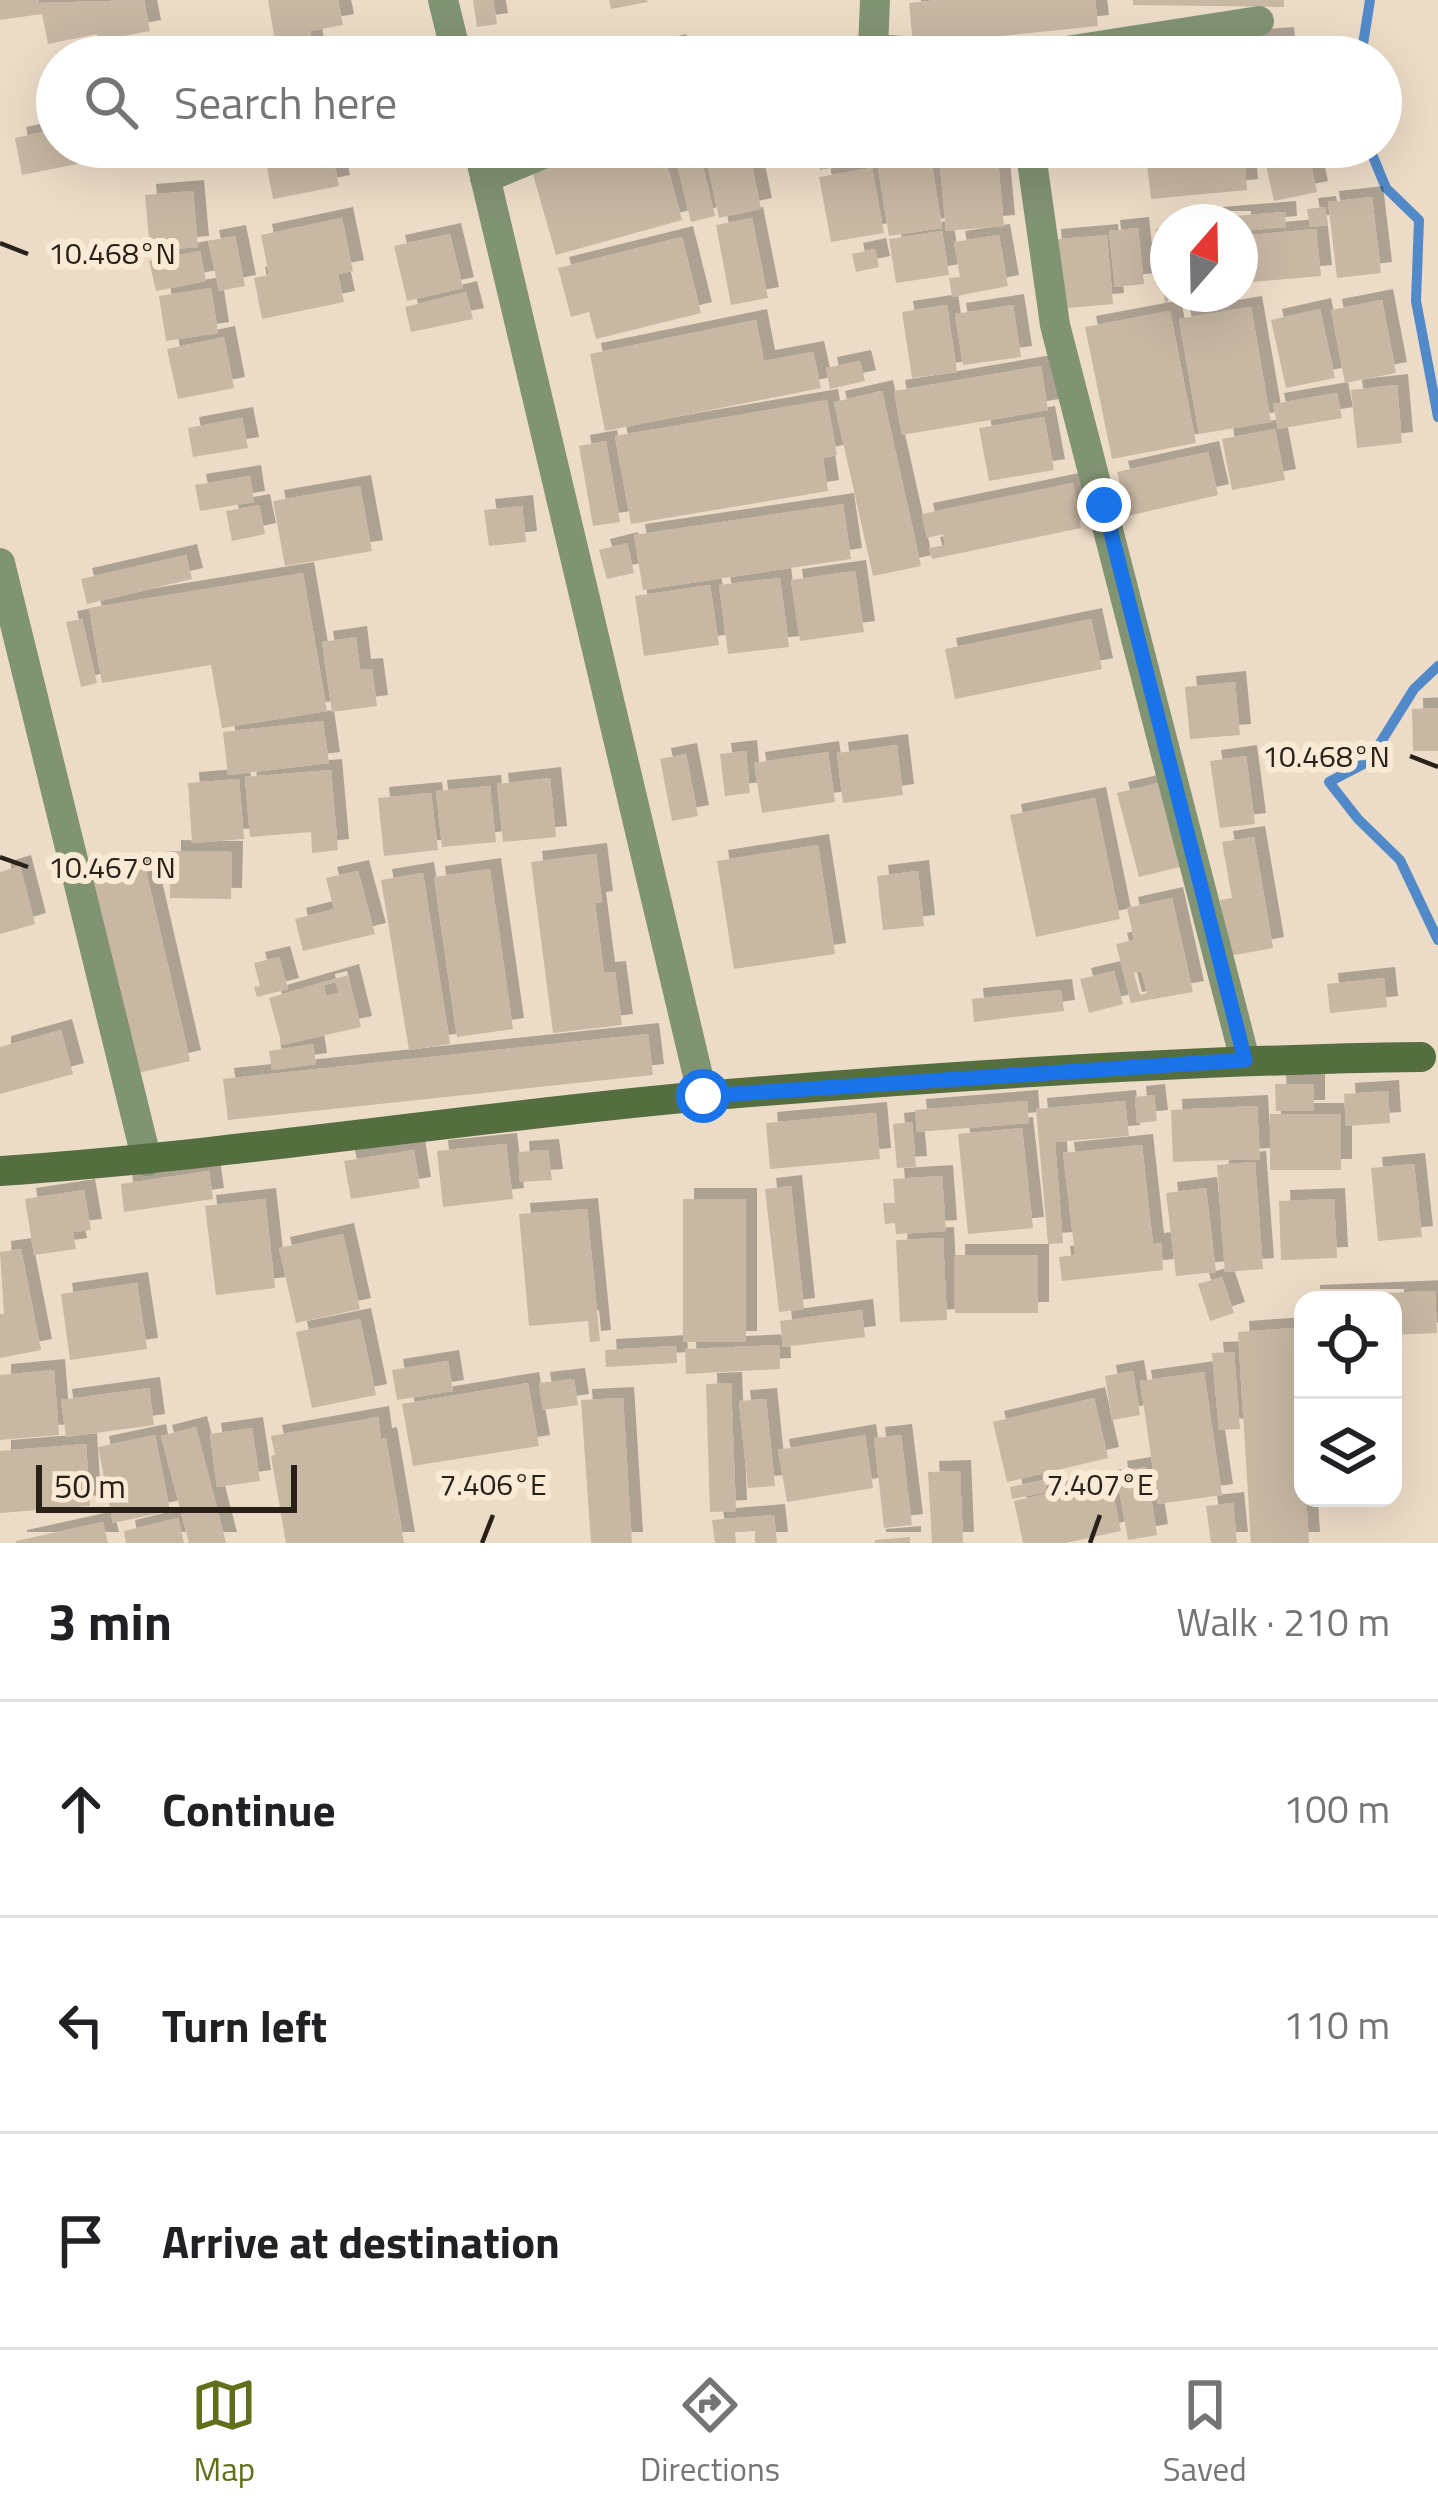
<!DOCTYPE html>
<meta charset="utf-8">
<style>
:root{--surface:#fff;--page:#f6f6f6;--text:#202124;--muted:#757577;--line:#e0e0e0;--accent:#616f1b}
body{margin:0;font-family:"Titillium Web",sans-serif;background:var(--page);color:var(--text)}
.controls{position:absolute;right:36px;bottom:36px;display:grid;overflow:hidden;border-radius:24px;box-shadow:0 12px 48px #0002}
.controls button{width:108px;height:108px;display:grid;place-items:center;padding:0;border:0;border-bottom:3px solid var(--line);background:var(--surface);color:var(--text);font:60px sans-serif}
.compass{position:absolute;left:1150px;top:204px;width:108px;height:108px;border-radius:50%;background:var(--surface);box-shadow:0 12px 48px #0002;rotate:20deg}
.scale{position:absolute;left:36px;bottom:30px;width:261px;box-sizing:border-box;padding-left:12px;border:6px solid #272119;border-top:0;font-size:33px;line-height:42px;white-space:nowrap;color:#272119;-webkit-text-stroke:9px #fae9d4;paint-order:stroke}
.stop{position:absolute;width:36px;height:36px;margin:-27px;border:9px solid #1a73e8;border-radius:50%;background:#fff}
.stop.end{background:#1a73e8;border-color:#fff;box-shadow:0 3px 12px #0008}
.list{margin:0;padding:0;list-style:none}
h2{display:flex;justify-content:space-between;align-items:center;height:156px;margin:0;padding:0 48px;font-size:51px}
h2 small{font-size:39px;font-weight:400;color:var(--muted)}
.list li{display:grid;grid-template-columns:78px 1fr auto;gap:36px;align-items:center;box-sizing:border-box;height:216px;padding:0 48px;border-top:3px solid var(--line)}
.list b{display:block;font-size:45px;white-space:nowrap}
.list em{font-size:39px;font-style:normal;color:var(--muted)}
.icon{flex:none;width:66px;height:66px;fill:none;stroke:currentColor;stroke-width:2;stroke-linecap:round;stroke-linejoin:round}
.map{position:relative;flex:none;width:1438px;height:1543px;overflow:hidden}
.search{position:absolute;background:var(--surface);box-shadow:0 12px 48px #0002;left:36px;right:36px;top:36px;height:132px;display:flex;align-items:center;gap:30px;box-sizing:border-box;padding:0 42px;border-radius:66px;color:var(--muted);font-size:45px}
.sheet{height:804px;background:var(--surface)}
nav{display:flex;justify-content:space-around;align-items:center;box-sizing:border-box;height:168px;border-top:3px solid var(--line);background:var(--surface);font-size:33px;color:var(--muted)}
nav a{display:grid;justify-items:center;gap:6px}
nav .on{color:var(--accent)}
.map>svg:first-child{display:block}
.lines{fill:none;stroke-linecap:round;stroke-linejoin:round}
.stream{stroke:#528ac9;stroke-width:10}
.building{fill:#c7b7a3;fill-rule:evenodd;filter:url(#shadow)}
.minor{stroke:#809373;stroke-width:30}
.secondary{stroke:#546e40;stroke-width:30}
.route{stroke:#1a73e8;stroke-width:15}
.ticks{fill:none;stroke:#272119;stroke-width:4.5}
.ticks-label{font-size:30px;text-anchor:middle;fill:#272119;stroke:#fae9d4;stroke-width:12;stroke-linejoin:round;paint-order:stroke}
</style>
<div class="map">
<svg width="1438" height="1543" viewBox="0 0 1438 1543">
<defs>
<filter id="shadow"><feDropShadow dx="11" dy="-11" stdDeviation="0" flood-color="#0004"/></filter>
</defs>
<rect width="100%" height="100%" fill="#ecdcc7"/>
<g class="lines">
<g class="stream">
<path d="M 1361,57 L 1370,0"/>
<path d="M 1369,147 L 1386,188 L 1419,220 L 1416,301 L 1438,417"/>
<path d="M 1438,666 L 1414,689 L 1369,761 L 1329,782 L 1358,819 L 1400,860 L 1438,940"/>
</g>
</g>
<g class="building">
<path d="M 0,0 L 38,0 L 39,3 L 144,0 L 150,31 L 98,41 L 97,34 L 48,44 L 42,14 L 0,20 Z"/>
<path d="M 268,0 L 338,0 L 343,25 L 310,31 L 314,57 L 278,57 Z"/>
<path d="M 473,0 L 493,0 L 497,24 L 477,27 Z"/>
<path d="M 609,0 L 647,0 L 648,2 L 611,9 Z"/>
<path d="M 939,0 L 1095,0 L 1098,26 L 913,45 L 909,3 Z"/>
<path d="M 1133,0 L 1284,0 L 1284,7 L 1133,5 Z"/>
<path d="M 1283,38 L 1285,57 L 1243,57 L 1241,41 Z"/>
<path d="M 675,45 L 679,57 L 636,57 L 636,55 Z"/>
<path d="M 610,47 L 613,57 L 583,57 L 583,56 Z"/>
<path d="M 57,129 L 57,147 L 121,147 L 123,155 L 22,175 L 15,138 Z"/>
<path d="M 125,147 L 163,147 L 163,149 L 127,156 Z"/>
<path d="M 188,147 L 228,147 L 229,157 L 190,162 Z"/>
<path d="M 263,147 L 331,147 L 339,186 L 273,199 Z"/>
<path d="M 620,147 L 662,147 L 682,220 L 556,255 L 532,171 Z"/>
<path d="M 673,147 L 698,147 L 715,216 L 691,222 Z"/>
<path d="M 704,147 L 748,147 L 761,209 L 719,218 Z"/>
<path d="M 816,147 L 873,147 L 875,161 L 820,170 Z"/>
<path d="M 889,147 L 946,147 L 946,150 L 891,158 Z"/>
<path d="M 1145,147 L 1243,147 L 1247,190 L 1151,199 Z"/>
<path d="M 1262,147 L 1307,147 L 1317,192 L 1274,201 Z"/>
<path d="M 931,158 L 942,228 L 889,236 L 878,167 Z"/>
<path d="M 998,161 L 1004,226 L 946,231 L 940,166 Z"/>
<path d="M 872,168 L 884,233 L 831,242 L 819,177 Z"/>
<path d="M 193,191 L 198,247 L 150,251 L 145,195 Z"/>
<path d="M 1372,197 L 1381,273 L 1337,278 L 1328,202 Z"/>
<path d="M 1325,207 L 1328,225 L 1310,227 L 1307,209 Z"/>
<path d="M 1285,212 L 1286,227 L 1240,231 L 1240,222 L 1212,222 L 1211,218 Z"/>
<path d="M 342,218 L 353,271 L 338,274 L 344,302 L 262,319 L 254,278 L 269,275 L 261,235 Z"/>
<path d="M 752,218 L 768,298 L 731,305 L 716,225 Z"/>
<path d="M 1138,228 L 1144,284 L 1115,287 L 1109,231 Z"/>
<path d="M 1168,228 L 1168,302 L 1165,303 L 1156,229 Z"/>
<path d="M 1316,229 L 1321,276 L 1240,283 L 1240,236 Z"/>
<path d="M 942,231 L 949,275 L 896,283 L 889,239 Z"/>
<path d="M 450,234 L 463,288 L 407,301 L 394,246 Z"/>
<path d="M 999,235 L 1008,286 L 952,297 L 949,278 L 960,277 L 954,242 Z"/>
<path d="M 1107,235 L 1113,304 L 1056,309 L 1050,240 Z"/>
<path d="M 235,236 L 245,286 L 219,291 L 208,241 Z"/>
<path d="M 682,237 L 701,313 L 596,339 L 589,312 L 571,317 L 558,268 Z"/>
<path d="M 875,249 L 879,267 L 856,272 L 852,254 Z"/>
<path d="M 200,251 L 206,281 L 156,291 L 149,261 Z"/>
<path d="M 211,288 L 218,333 L 166,341 L 159,296 Z"/>
<path d="M 466,292 L 473,319 L 411,332 L 405,307 Z"/>
<path d="M 1382,300 L 1396,373 L 1345,383 L 1331,310 Z"/>
<path d="M 947,305 L 957,372 L 912,378 L 902,312 Z"/>
<path d="M 1013,305 L 1021,357 L 963,365 L 955,314 Z"/>
<path d="M 1251,307 L 1271,422 L 1199,434 L 1179,319 Z"/>
<path d="M 1320,309 L 1335,378 L 1286,388 L 1271,320 Z"/>
<path d="M 1170,311 L 1196,443 L 1112,459 L 1085,327 Z"/>
<path d="M 756,320 L 764,361 L 813,352 L 821,388 L 605,431 L 590,354 Z"/>
<path d="M 224,337 L 234,388 L 178,399 L 167,349 Z"/>
<path d="M 860,361 L 865,381 L 830,389 L 826,368 Z"/>
<path d="M 1041,366 L 1048,410 L 902,435 L 894,391 Z"/>
<path d="M 1397,385 L 1402,443 L 1357,448 L 1351,390 Z"/>
<path d="M 882,391 L 921,566 L 873,576 L 834,402 Z"/>
<path d="M 1337,393 L 1342,418 L 1278,429 L 1273,404 Z"/>
<path d="M 827,400 L 837,455 L 823,458 L 828,491 L 631,524 L 615,436 Z"/>
<path d="M 1044,417 L 1054,470 L 989,481 L 979,428 Z"/>
<path d="M 242,418 L 248,448 L 193,457 L 188,428 Z"/>
<path d="M 1275,429 L 1285,480 L 1232,490 L 1222,439 Z"/>
<path d="M 606,441 L 620,522 L 593,526 L 579,446 Z"/>
<path d="M 1208,452 L 1218,495 L 1128,516 L 1117,472 Z"/>
<path d="M 250,476 L 254,502 L 200,511 L 195,485 Z"/>
<path d="M 1073,483 L 1081,528 L 932,559 L 929,548 L 945,545 L 943,534 L 927,538 L 922,514 Z"/>
<path d="M 360,486 L 372,551 L 285,566 L 273,501 Z"/>
<path d="M 843,504 L 851,559 L 643,590 L 634,535 Z"/>
<path d="M 259,505 L 265,534 L 232,541 L 226,511 Z"/>
<path d="M 522,506 L 526,542 L 489,546 L 484,510 Z"/>
<path d="M 627,543 L 634,573 L 607,579 L 599,550 Z"/>
<path d="M 186,555 L 192,579 L 87,604 L 81,579 Z"/>
<path d="M 855,571 L 864,632 L 800,641 L 791,580 Z"/>
<path d="M 303,573 L 327,711 L 222,728 L 211,665 L 102,683 L 89,608 Z"/>
<path d="M 780,578 L 789,647 L 728,654 L 719,585 Z"/>
<path d="M 710,585 L 719,645 L 644,656 L 635,596 Z"/>
<path d="M 82,619 L 97,683 L 81,687 L 66,622 Z"/>
<path d="M 1091,619 L 1102,669 L 955,699 L 945,649 Z"/>
<path d="M 356,637 L 360,670 L 372,669 L 377,706 L 332,712 L 322,642 Z"/>
<path d="M 1235,682 L 1240,735 L 1190,739 L 1185,687 Z"/>
<path d="M 1438,708 L 1438,751 L 1413,751 L 1412,709 Z"/>
<path d="M 323,721 L 329,763 L 228,775 L 223,732 Z"/>
<path d="M 897,745 L 903,795 L 843,803 L 837,753 Z"/>
<path d="M 746,751 L 750,793 L 725,796 L 720,754 Z"/>
<path d="M 828,752 L 835,802 L 762,813 L 754,763 Z"/>
<path d="M 686,754 L 698,816 L 672,821 L 660,759 Z"/>
<path d="M 1246,756 L 1255,824 L 1220,828 L 1210,761 Z"/>
<path d="M 331,770 L 338,850 L 312,853 L 311,832 L 250,837 L 245,777 Z"/>
<path d="M 550,778 L 556,837 L 503,842 L 497,784 Z"/>
<path d="M 239,779 L 244,839 L 192,843 L 188,783 Z"/>
<path d="M 1163,782 L 1184,866 L 1139,877 L 1117,793 Z"/>
<path d="M 490,786 L 496,842 L 442,847 L 436,791 Z"/>
<path d="M 431,793 L 438,850 L 384,856 L 378,798 Z"/>
<path d="M 1095,798 L 1120,919 L 1036,937 L 1010,815 Z"/>
<path d="M 1254,837 L 1273,948 L 1229,956 L 1220,900 L 1232,898 L 1222,842 Z"/>
<path d="M 818,845 L 835,954 L 734,969 L 717,861 Z"/>
<path d="M 170,851 L 232,852 L 231,899 L 170,898 Z"/>
<path d="M 596,854 L 602,902 L 595,903 L 604,973 L 615,972 L 622,1025 L 553,1033 L 531,862 Z"/>
<path d="M 20,866 L 35,924 L 0,934 L 0,872 Z"/>
<path d="M 145,866 L 190,1061 L 138,1073 L 93,879 Z"/>
<path d="M 490,869 L 513,1029 L 457,1037 L 434,877 Z"/>
<path d="M 358,871 L 375,934 L 303,951 L 295,919 L 334,909 L 326,878 Z"/>
<path d="M 918,871 L 924,926 L 883,930 L 877,876 Z"/>
<path d="M 423,873 L 450,1044 L 409,1050 L 381,880 Z"/>
<path d="M 1172,898 L 1193,992 L 1131,1003 L 1116,944 L 1134,940 L 1127,908 ZM 1141,971 L 1147,993 L 1140,995 L 1134,973 Z"/>
<path d="M 279,957 L 288,989 L 257,997 L 254,987 L 260,986 L 254,963 Z"/>
<path d="M 1114,971 L 1123,1004 L 1089,1013 L 1080,979 Z"/>
<path d="M 348,975 L 361,1027 L 282,1045 L 269,998 ZM 336,982 L 339,993 L 326,996 L 324,985 Z"/>
<path d="M 1384,978 L 1387,1007 L 1330,1013 L 1327,984 Z"/>
<path d="M 1061,990 L 1064,1011 L 974,1022 L 972,999 Z"/>
<path d="M 61,1030 L 73,1074 L 0,1094 L 0,1047 Z"/>
<path d="M 648,1034 L 653,1075 L 228,1120 L 223,1079 Z"/>
<path d="M 313,1044 L 316,1064 L 272,1070 L 269,1051 Z"/>
<path d="M 1275,1084 L 1314,1084 L 1314,1111 L 1276,1111 Z"/>
<path d="M 1388,1091 L 1390,1123 L 1346,1126 L 1344,1094 Z"/>
<path d="M 1154,1095 L 1157,1121 L 1137,1123 L 1135,1097 Z"/>
<path d="M 1027,1101 L 1029,1123 L 917,1132 L 915,1110 Z"/>
<path d="M 1125,1101 L 1129,1136 L 1055,1142 L 1063,1243 L 1048,1244 L 1036,1109 Z"/>
<path d="M 1257,1106 L 1260,1159 L 1173,1162 L 1171,1110 Z"/>
<path d="M 876,1113 L 880,1159 L 770,1169 L 766,1123 Z"/>
<rect x="1270" y="1114" width="71" height="56"/>
<path d="M 912,1122 L 916,1167 L 897,1168 L 893,1124 Z"/>
<path d="M 1022,1128 L 1033,1228 L 968,1234 L 958,1134 Z"/>
<path d="M 506,1144 L 513,1199 L 443,1207 L 437,1151 Z"/>
<path d="M 1142,1145 L 1153,1244 L 1161,1243 L 1163,1270 L 1062,1281 L 1059,1257 L 1075,1255 L 1063,1153 Z"/>
<path d="M 414,1150 L 420,1188 L 351,1199 L 344,1161 Z"/>
<path d="M 548,1150 L 552,1180 L 520,1182 L 518,1152 Z"/>
<path d="M 1255,1162 L 1263,1269 L 1225,1272 L 1217,1165 Z"/>
<path d="M 1414,1164 L 1422,1237 L 1378,1241 L 1371,1168 Z"/>
<path d="M 209,1171 L 213,1199 L 124,1212 L 121,1184 Z"/>
<path d="M 942,1176 L 946,1231 L 896,1234 L 895,1223 L 885,1224 L 883,1203 L 895,1203 L 893,1179 Z"/>
<path d="M 791,1186 L 804,1309 L 779,1312 L 765,1189 Z"/>
<path d="M 1206,1188 L 1216,1272 L 1176,1276 L 1166,1193 Z"/>
<path d="M 84,1190 L 91,1230 L 73,1232 L 76,1249 L 34,1255 L 25,1199 Z"/>
<path d="M 265,1199 L 275,1288 L 216,1295 L 205,1206 Z"/>
<rect x="683" y="1199" width="63" height="143"/>
<path d="M 1334,1199 L 1337,1258 L 1281,1260 L 1279,1201 Z"/>
<path d="M 587,1209 L 600,1341 L 590,1342 L 588,1321 L 529,1326 L 519,1214 Z"/>
<path d="M 343,1234 L 360,1309 L 296,1323 L 279,1248 Z"/>
<path d="M 943,1238 L 947,1320 L 900,1322 L 896,1240 Z"/>
<path d="M 21,1249 L 41,1350 L 0,1358 L 0,1314 L 4,1314 L 0,1252 Z"/>
<path d="M 954,1255 L 1038,1255 L 1038,1313 L 955,1313 Z"/>
<path d="M 1222,1277 L 1234,1313 L 1210,1321 L 1198,1284 Z"/>
<path d="M 137,1283 L 147,1349 L 70,1360 L 61,1294 Z"/>
<path d="M 1435,1291 L 1437,1333 L 1393,1335 L 1393,1300 L 1309,1300 L 1309,1296 Z"/>
<path d="M 862,1310 L 865,1337 L 783,1347 L 780,1321 Z"/>
<path d="M 360,1319 L 376,1395 L 312,1408 L 296,1332 Z"/>
<path d="M 1295,1328 L 1309,1543 L 1251,1543 L 1238,1332 Z"/>
<path d="M 779,1345 L 780,1369 L 686,1374 L 685,1349 Z"/>
<path d="M 676,1346 L 677,1363 L 606,1367 L 605,1350 Z"/>
<path d="M 1234,1352 L 1240,1429 L 1219,1430 L 1212,1353 Z"/>
<path d="M 448,1361 L 453,1391 L 397,1400 L 392,1370 Z"/>
<path d="M 54,1370 L 59,1435 L 0,1440 L 0,1375 Z"/>
<path d="M 1133,1371 L 1140,1415 L 1112,1420 L 1105,1376 Z"/>
<path d="M 1204,1372 L 1222,1495 L 1158,1504 L 1140,1381 Z"/>
<path d="M 574,1379 L 578,1405 L 543,1410 L 539,1383 Z"/>
<path d="M 528,1383 L 539,1446 L 413,1466 L 402,1404 Z"/>
<path d="M 731,1383 L 736,1511 L 710,1512 L 706,1384 Z"/>
<path d="M 149,1388 L 154,1425 L 66,1437 L 61,1400 Z"/>
<path d="M 623,1398 L 632,1543 L 591,1543 L 581,1400 Z"/>
<path d="M 1094,1398 L 1108,1458 L 1007,1482 L 993,1422 Z"/>
<path d="M 766,1399 L 775,1486 L 748,1488 L 739,1401 Z"/>
<path d="M 378,1417 L 381,1439 L 386,1438 L 404,1543 L 286,1543 L 271,1456 L 275,1455 L 271,1436 Z"/>
<path d="M 196,1427 L 226,1543 L 189,1543 L 161,1436 Z"/>
<path d="M 252,1428 L 260,1481 L 217,1487 L 210,1434 Z"/>
<path d="M 155,1435 L 170,1511 L 113,1523 L 98,1447 Z"/>
<path d="M 865,1435 L 873,1488 L 787,1502 L 778,1450 Z"/>
<path d="M 901,1435 L 912,1525 L 884,1528 L 874,1438 Z"/>
<path d="M 86,1444 L 90,1506 L 0,1513 L 0,1451 Z"/>
<path d="M 1146,1467 L 1157,1535 L 1128,1540 L 1116,1472 Z"/>
<path d="M 960,1471 L 963,1543 L 932,1543 L 928,1472 Z"/>
<path d="M 1044,1480 L 1047,1492 L 1012,1499 L 1010,1487 Z"/>
<path d="M 1110,1480 L 1121,1531 L 1066,1543 L 1023,1543 L 1014,1501 Z"/>
<path d="M 1233,1503 L 1237,1543 L 1211,1543 L 1206,1506 Z"/>
<path d="M 774,1515 L 777,1543 L 755,1543 L 755,1531 L 735,1532 L 736,1543 L 715,1543 L 712,1520 Z"/>
<path d="M 178,1518 L 184,1543 L 126,1543 L 124,1531 Z"/>
<path d="M 103,1522 L 108,1543 L 16,1543 L 16,1541 Z"/>
<path d="M 910,1537 L 910,1543 L 875,1543 L 875,1540 Z"/>
</g>
<g class="lines">
<g class="minor">
<path d="M 443,0 L 457,57"/>
<path d="M 873,49 L 875,0"/>
<path d="M 847,57 L 873,49 L 992,57"/>
<path d="M 1028,57 L 1259,21"/>
<path d="M 478,147 L 703,1097"/>
<path d="M 1030,147 L 1055,325 L 1245,1060"/>
<path d="M 485,178 L 560,147"/>
<path d="M 0,563 L 147,1161"/>
</g>
<path class="secondary" d="M 0,1171 C 236,1155 469,1117 704,1096 C 942,1076 1182,1060 1421,1057"/>
</g>
<g class="lines">
<path class="route" d="M 703,1096 L 1245,1060 L 1104,505"/>
</g>
<path class="ticks" d="M 0,243 L 28,254M 1410,756 L 1438,767M 0,857 L 28,867M 482,1543 L 493,1515M 1090,1543 L 1100,1515"/>
<g class="ticks-label">
<text x="112" y="264">10.468°N</text>
<text x="1326" y="767">10.468°N</text>
<text x="112" y="878">10.467°N</text>
<text x="493" y="1495">7.406°E</text>
<text x="1100" y="1495">7.407°E</text>
</g>
</svg>
<div class="controls">
<button><svg class="icon" aria-label="locate" viewBox="0 0 24 24"><circle cx="12" cy="12" r="6"/><path d="M12 2v4M12 18v4M2 12h4M18 12h4"/></svg></button>
<button><svg class="icon" aria-label="layers" viewBox="0 0 24 24"><path d="M12 4l9 5-9 5-9-5zM3 14l9 5 9-5"/></svg></button>
</div>
<svg class="compass" viewBox="-18 -18 36 36"><path d="M0-13l5 13h-10z" fill="#e53935"/><path d="M0 13l5-13h-10z" fill="#757577"/></svg>
<div class="scale">50 m</div>
<div class="stop" style="left:703px;top:1096px"></div>
<div class="stop end" style="left:1104px;top:505px"></div>
<div class="search"><svg class="icon" aria-label="search" viewBox="0 0 24 24"><circle cx="10" cy="10" r="6"/><path d="M15 15l6 6"/></svg>Search here</div>
</div>
<section class="sheet">
<h2>3 min<small>Walk · 210 m</small></h2>
<ul class="list">
<li><svg class="icon" aria-label="ahead" viewBox="0 0 24 24"><path d="M12 20V5M6 11l6-6 6 6"/></svg><div><b>Continue</b></div><em>100 m</em></li>
<li><svg class="icon" aria-label="left" viewBox="0 0 24 24"><path d="M17 20v-9H6M10 6l-5 5 5 5"/></svg><div><b>Turn left</b></div><em>110 m</em></li>
<li><svg class="icon" aria-label="arrive" viewBox="0 0 24 24"><path d="M6 21V4h12l-3 4 3 4H6"/></svg><div><b>Arrive at destination</b></div></li>
</ul>
</section>
<nav>
<a class="on"><svg class="icon" aria-label="map" viewBox="0 0 24 24"><path d="M3 6l6-2 6 2 6-2v14l-6 2-6-2-6 2zM9 4v14M15 6v14"/></svg>Map</a>
<a><svg class="icon" aria-label="directions" viewBox="0 0 24 24"><path d="M12 3l9 9-9 9-9-9zM9 14v-3h6M13 9l2 2-2 2"/></svg>Directions</a>
<a><svg class="icon" aria-label="saved" viewBox="0 0 24 24"><path d="M7 4h10v16l-5-4-5 4z"/></svg>Saved</a>
</nav>
